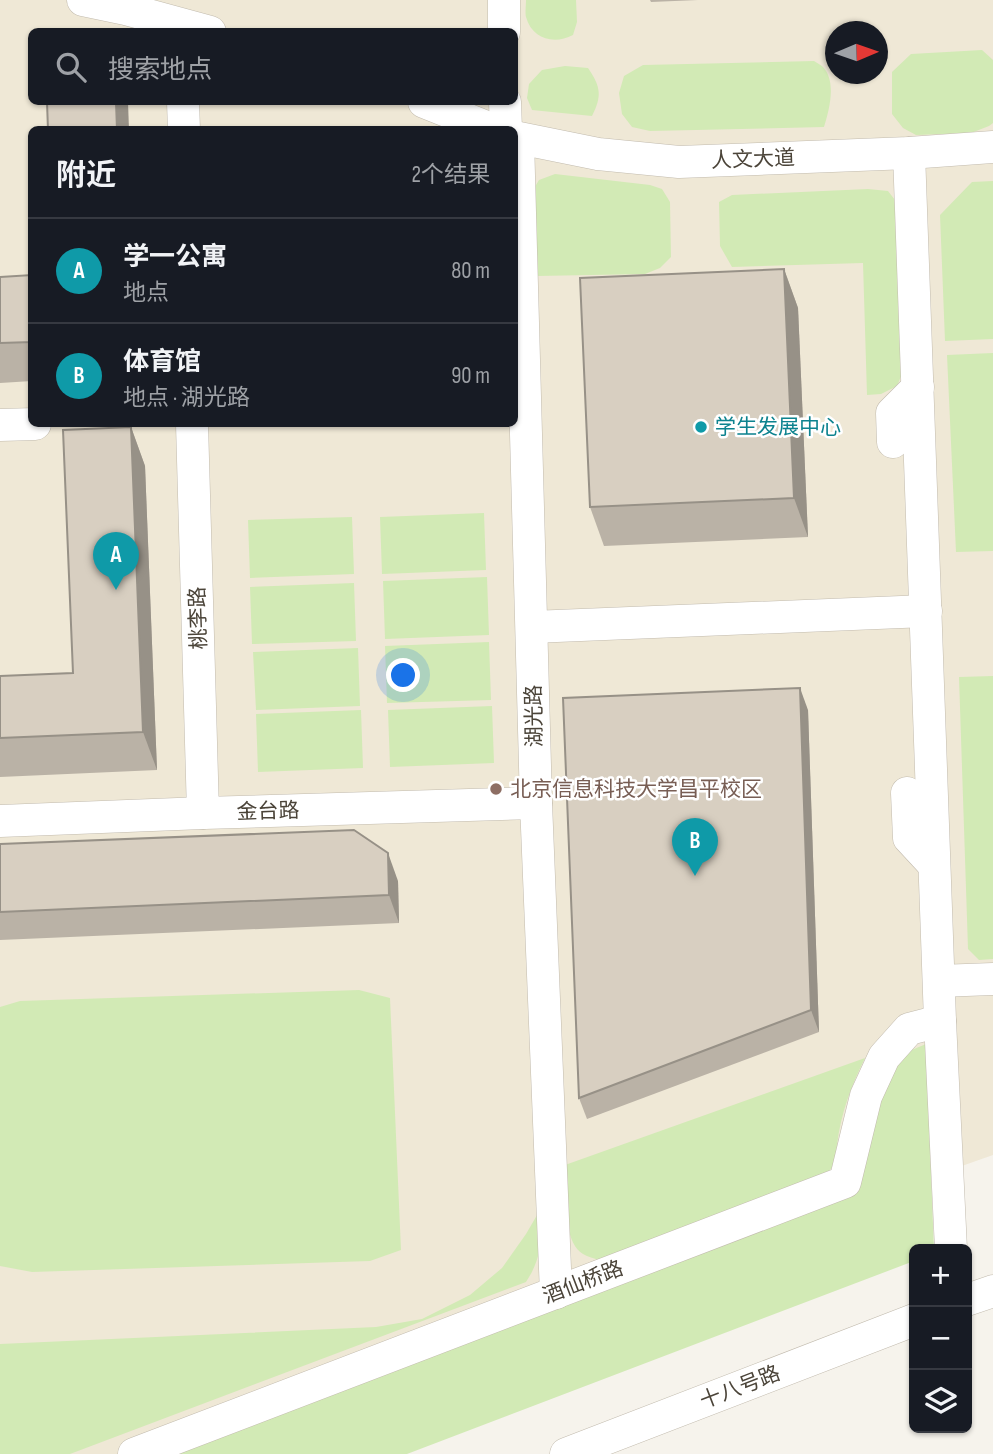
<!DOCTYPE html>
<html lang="zh">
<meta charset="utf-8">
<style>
:root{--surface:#171b24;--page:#20242c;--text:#f1f3f6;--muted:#9ea1a6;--line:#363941;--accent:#b45309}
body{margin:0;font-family:"Sofia Sans Condensed","Noto Sans SC",sans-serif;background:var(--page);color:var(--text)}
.controls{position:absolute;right:21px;bottom:21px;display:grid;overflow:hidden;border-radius:10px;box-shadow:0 2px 5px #0004}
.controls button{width:63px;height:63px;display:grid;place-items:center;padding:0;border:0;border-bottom:2px solid var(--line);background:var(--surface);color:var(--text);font:35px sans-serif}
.compass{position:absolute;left:825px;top:21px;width:63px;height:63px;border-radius:50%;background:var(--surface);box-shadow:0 2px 5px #0004;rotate:88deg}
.you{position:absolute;left:404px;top:676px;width:24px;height:24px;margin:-18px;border:5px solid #fff;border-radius:50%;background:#1a73e8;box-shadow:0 0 0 10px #1a73e833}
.badge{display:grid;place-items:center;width:46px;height:46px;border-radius:50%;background:var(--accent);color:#fff;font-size:23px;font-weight:700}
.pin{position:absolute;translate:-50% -58px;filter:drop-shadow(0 2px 4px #0008)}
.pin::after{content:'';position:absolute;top:37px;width:24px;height:21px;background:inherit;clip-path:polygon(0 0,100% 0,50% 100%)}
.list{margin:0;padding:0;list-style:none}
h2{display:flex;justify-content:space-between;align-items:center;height:91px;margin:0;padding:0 28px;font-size:30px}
h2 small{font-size:23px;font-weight:400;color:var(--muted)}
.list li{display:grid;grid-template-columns:46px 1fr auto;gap:21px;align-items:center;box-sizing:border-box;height:105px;padding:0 28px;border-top:2px solid var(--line)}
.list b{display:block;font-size:26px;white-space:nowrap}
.list p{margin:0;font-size:23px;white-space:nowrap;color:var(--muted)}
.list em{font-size:23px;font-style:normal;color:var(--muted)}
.icon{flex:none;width:38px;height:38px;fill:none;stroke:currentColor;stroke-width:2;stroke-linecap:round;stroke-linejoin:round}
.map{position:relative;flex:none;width:993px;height:1454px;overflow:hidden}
.search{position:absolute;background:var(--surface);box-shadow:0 2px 5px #0004;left:28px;top:28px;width:490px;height:77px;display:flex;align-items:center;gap:18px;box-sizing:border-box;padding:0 24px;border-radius:10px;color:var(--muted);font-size:26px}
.panel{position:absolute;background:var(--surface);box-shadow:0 2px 5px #0004;left:28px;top:126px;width:490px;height:301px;border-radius:10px}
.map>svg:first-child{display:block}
.education{fill:#efe8d6;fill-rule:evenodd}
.green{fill:#d2eab5}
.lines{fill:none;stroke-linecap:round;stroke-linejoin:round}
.minor-casing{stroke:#c2bbae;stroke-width:33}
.minor{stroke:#fff;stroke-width:32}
.wall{fill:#bab2a6}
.shaded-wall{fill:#979187}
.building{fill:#d8cfc1;stroke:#979187;stroke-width:2}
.culture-dot{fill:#0f9aa8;stroke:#fff;stroke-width:2.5}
.education-dot{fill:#8d6e63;stroke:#fff;stroke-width:2.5}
.labels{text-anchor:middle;stroke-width:5;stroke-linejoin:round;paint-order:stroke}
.street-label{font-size:21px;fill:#4b4439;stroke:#fff}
.culture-label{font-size:21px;fill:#0d838f;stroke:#fff;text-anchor:start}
.education-label{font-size:21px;fill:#785e54;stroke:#fff;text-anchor:start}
</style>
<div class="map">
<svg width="993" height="1454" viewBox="0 0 993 1454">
<rect width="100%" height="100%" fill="#f6f3ec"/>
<path class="education" d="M 0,0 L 993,0 L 993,1155 L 536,1316 L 207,1454 L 0,1454 ZM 32,32 L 514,32 L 514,102 L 32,102 ZM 836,32 L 878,32 L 878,74 L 836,74 ZM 32,130 L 514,130 L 514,424 L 32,424 Z"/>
<g class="green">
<path d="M 526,0 L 576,0 L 577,22 L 573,35 C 554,45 532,39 526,17 C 525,13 526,5 526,0 Z"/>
<path d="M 982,50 L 993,60 L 993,123 L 989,126 L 971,133 L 916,135 L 903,128 L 892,114 L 892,72 L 911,54 Z"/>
<path d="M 814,61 C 817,63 821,65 823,67 C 837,82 829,111 824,127 L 650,131 L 632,127 L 622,114 L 619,93 L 624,76 L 643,65 Z"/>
<path d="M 565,66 L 588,68 C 601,87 602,96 592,116 L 532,110 L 527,98 L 529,84 L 542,70 Z"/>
<path d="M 555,174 L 650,185 L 662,189 L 670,202 L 671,257 L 660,268 L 645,274 L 537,276 L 530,195 L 539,180 Z"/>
<path d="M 993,181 L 993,339 L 945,341 L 940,215 L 972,182 Z"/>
<path d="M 868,189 L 888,191 L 895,200 L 902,374 L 897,386 L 881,394 L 867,395 L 863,263 L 732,267 L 720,246 L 719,202 L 732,195 Z"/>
<path d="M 993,353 L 993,551 L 956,552 L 947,355 Z"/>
<path d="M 484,513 L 486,570 L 382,574 L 380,517 Z"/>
<path d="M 352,517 L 354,574 L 250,578 L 248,520 Z"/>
<path d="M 487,577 L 489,635 L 385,639 L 383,581 Z"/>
<path d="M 354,583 L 356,641 L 252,644 L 250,587 Z"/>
<path d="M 489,642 L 491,700 L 387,703 L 385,646 Z"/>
<path d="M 358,648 L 360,706 L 256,710 L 253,652 Z"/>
<path d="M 993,676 L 993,959 L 979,960 L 968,949 L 959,677 Z"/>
<path d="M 492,706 L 494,763 L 390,767 L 388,710 Z"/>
<path d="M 361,710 L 363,768 L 258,772 L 256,714 Z"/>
<path d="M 359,990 L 390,998 L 401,1250 L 370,1261 L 32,1272 L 0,1266 L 0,1007 L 20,1001 Z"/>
<path d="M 926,1044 L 934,1249 L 914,1249 L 914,1261 L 407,1454 L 173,1454 L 832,1198 L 876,1105 L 902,1054 Z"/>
<path d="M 865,1058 C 851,1086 841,1113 837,1145 C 836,1155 836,1164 829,1171 L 599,1260 C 594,1258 588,1257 583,1254 C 561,1241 566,1187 565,1165 Z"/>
<path d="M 540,1210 C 541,1240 543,1256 526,1282 L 70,1454 L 0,1454 L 0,1344 L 376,1327 L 422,1319 L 470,1295 L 502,1268 L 526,1234 Z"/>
</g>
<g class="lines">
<g class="minor-casing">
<g id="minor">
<path d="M 83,0 L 126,9 L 210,32"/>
<path d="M 504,0 L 504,32"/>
<path d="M 183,102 L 184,130"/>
<path d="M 424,102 L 494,130"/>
<path d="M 505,102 L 506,130"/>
<path d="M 514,137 L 598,154 L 679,162 L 909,153 L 993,147"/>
<path d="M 518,139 L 536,803 L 556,1293"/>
<path d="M 909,153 L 940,1021 L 951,1249"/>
<path d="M 192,424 L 203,813"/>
<path d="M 0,425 L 35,424"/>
<path d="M 893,442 L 892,413 L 918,387"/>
<path d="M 532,627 L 926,611"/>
<path d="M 907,793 L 909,838 L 934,865"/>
<path d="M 0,821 L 203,813 L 536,803"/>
<path d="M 939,981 L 993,979"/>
<path d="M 967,1300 L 993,1291"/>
<path d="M 134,1454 L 845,1182 L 866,1096 L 884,1057 L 909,1029 L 940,1021"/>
<path d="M 566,1454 L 914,1320"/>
</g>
</g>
<use href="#minor" class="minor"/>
</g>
<g class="wall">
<path d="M 650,0 L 698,0 L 651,2 Z"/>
<path d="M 784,269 L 798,308 L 808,537 L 604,546 L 590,507 Z"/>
<path d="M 32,275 L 32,381 L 0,383 L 0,277 Z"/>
<path d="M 131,427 L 145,466 L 157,770 L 0,777 L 0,676 L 73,673 Z"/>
<path d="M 808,710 L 819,1032 L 587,1119 L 579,1098 Z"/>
<path d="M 0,844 L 398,881 L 399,923 L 0,940 Z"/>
</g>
<g class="shaded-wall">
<path d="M 116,102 L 128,102 L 129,130 L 117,130 Z"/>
<path d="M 784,269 L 798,308 L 808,537 L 794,498 Z"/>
<path d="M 131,427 L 145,466 L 157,770 L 143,732 Z"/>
<path d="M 800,688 L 808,710 L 819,1032 L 811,1010 Z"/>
<path d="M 388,853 L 398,881 L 399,923 L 389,895 Z"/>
</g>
<g class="building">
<path d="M 47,102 L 116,102 L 117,130 L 48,130 Z"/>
<path d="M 784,269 L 794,498 L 590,507 L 580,278 Z"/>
<path d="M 32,275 L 32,342 L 0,343 L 0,277 Z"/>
<path d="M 131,427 L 143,732 L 0,738 L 0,676 L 73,673 L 63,430 Z"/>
<path d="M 800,688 L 811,1010 L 579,1098 L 563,698 Z"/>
<path d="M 354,830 L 388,853 L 389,895 L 0,912 L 0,844 Z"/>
</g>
<circle class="culture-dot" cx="701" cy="427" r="7"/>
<circle class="education-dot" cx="496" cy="789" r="7"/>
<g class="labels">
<g class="street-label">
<text transform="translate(753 159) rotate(-2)" y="7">人文大道</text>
<text transform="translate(198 618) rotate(-92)" y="7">桃李路</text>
<text transform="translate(534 716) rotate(-91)" y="7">湖光路</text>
<text transform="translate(268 811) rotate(-2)" y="7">金台路</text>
<text transform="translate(583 1282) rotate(-21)" y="7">酒仙桥路</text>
<text transform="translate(740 1387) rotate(-21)" y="7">十八号路</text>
</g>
<g class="culture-label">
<text x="715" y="434">学生发展中心</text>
</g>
<g class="education-label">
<text x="510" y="796">北京信息科技大学昌平校区</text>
</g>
</g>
</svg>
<div class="controls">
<button>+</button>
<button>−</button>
<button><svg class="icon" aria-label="layers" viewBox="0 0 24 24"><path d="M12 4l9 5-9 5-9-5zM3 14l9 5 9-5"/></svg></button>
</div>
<svg class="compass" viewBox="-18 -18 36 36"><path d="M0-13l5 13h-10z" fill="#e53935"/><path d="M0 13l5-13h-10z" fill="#9ea1a6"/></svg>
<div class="you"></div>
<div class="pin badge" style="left:116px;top:590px;background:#0f9aa8">A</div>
<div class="pin badge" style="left:695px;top:876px;background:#0f9aa8">B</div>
<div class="search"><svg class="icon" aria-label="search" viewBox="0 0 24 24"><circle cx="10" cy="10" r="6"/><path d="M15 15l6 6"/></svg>搜索地点</div>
<section class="panel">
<h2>附近<small>2个结果</small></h2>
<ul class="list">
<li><span class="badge" style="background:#0f9aa8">A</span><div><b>学一公寓</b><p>地点</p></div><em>80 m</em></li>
<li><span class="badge" style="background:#0f9aa8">B</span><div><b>体育馆</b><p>地点 · 湖光路</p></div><em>90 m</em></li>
</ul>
</section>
</div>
